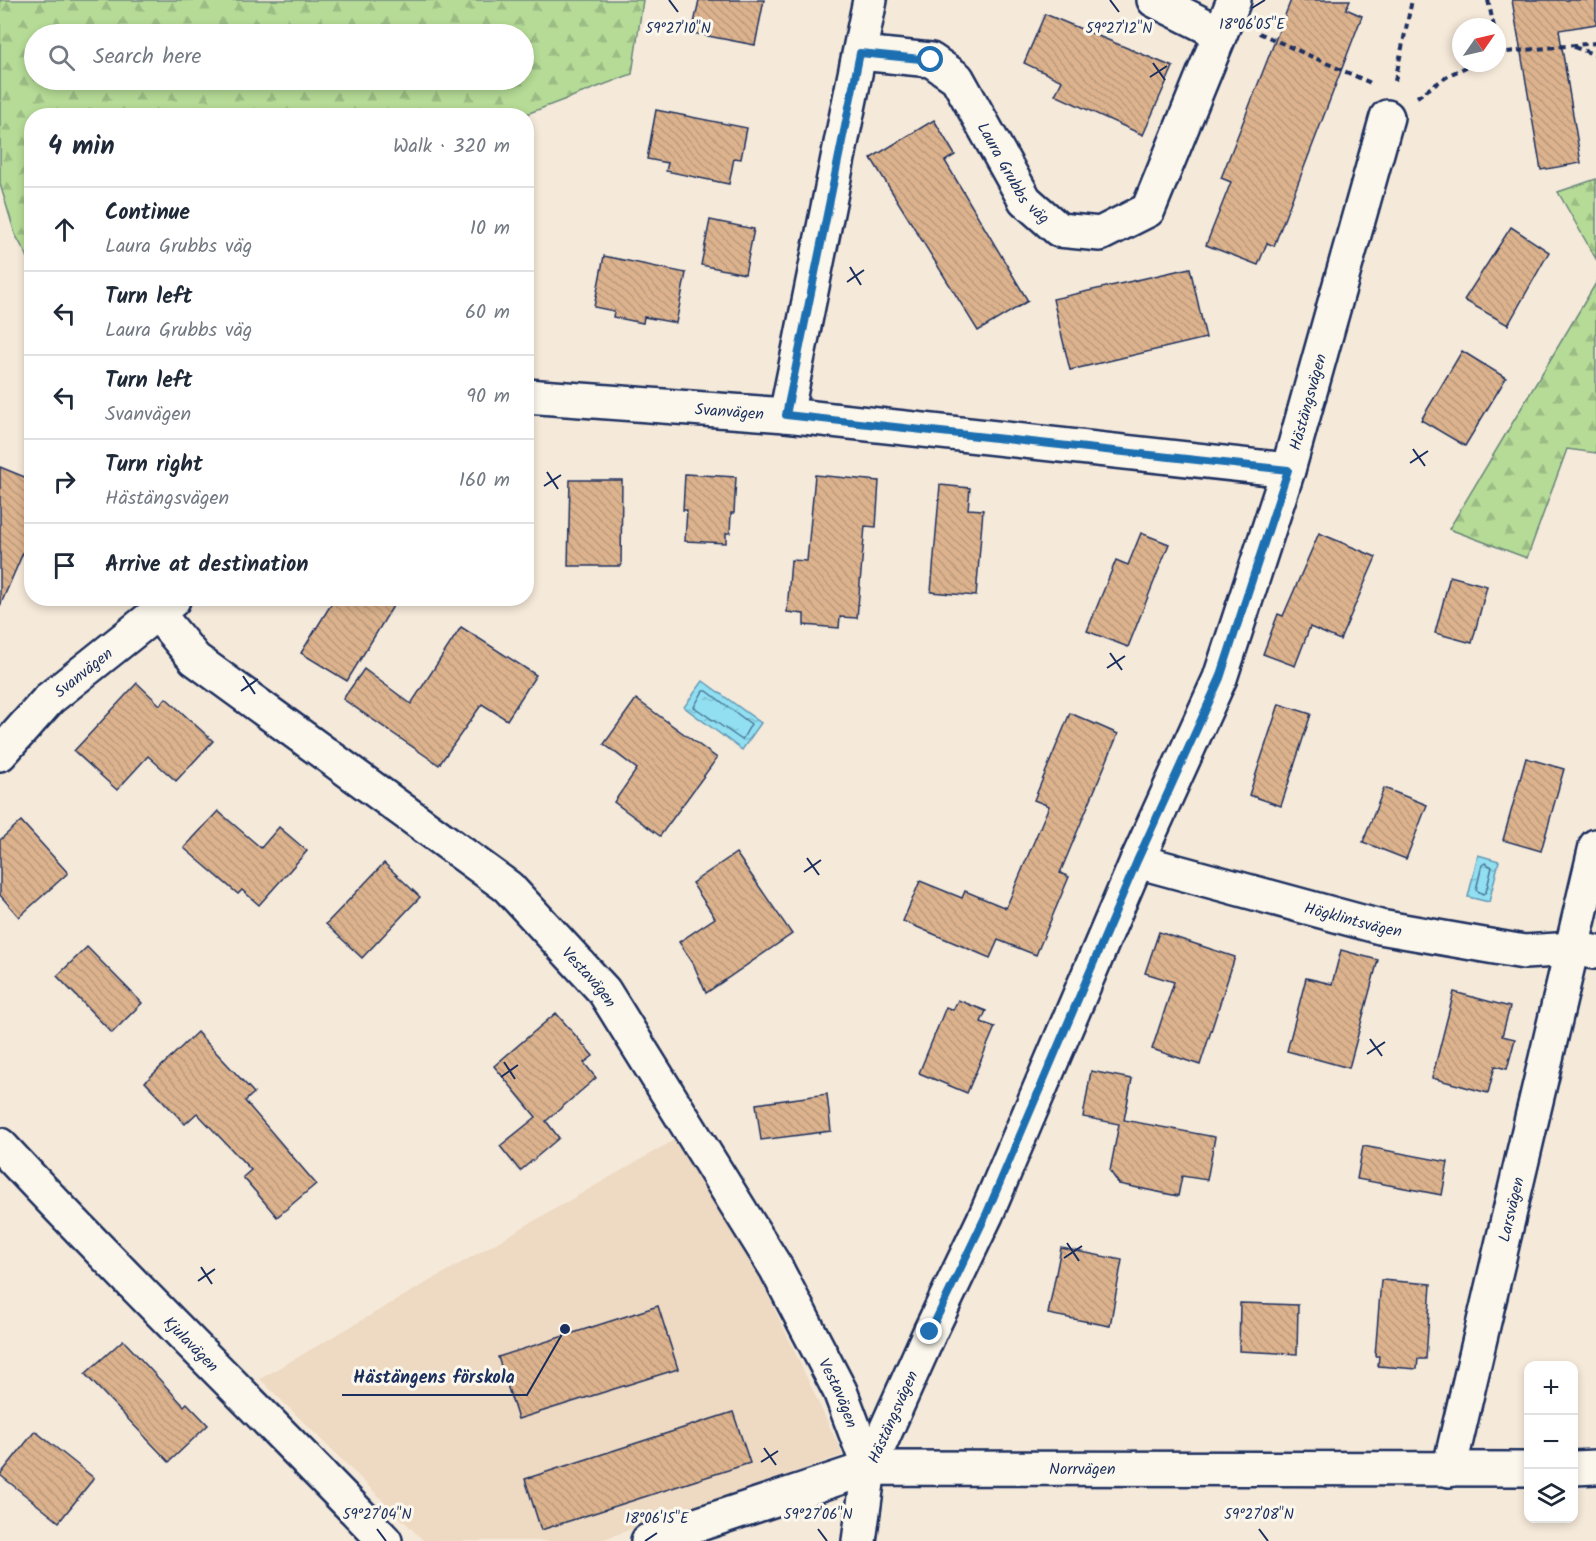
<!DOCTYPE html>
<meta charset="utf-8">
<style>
:root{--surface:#fff;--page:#f6f6f7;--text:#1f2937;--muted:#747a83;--line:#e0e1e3}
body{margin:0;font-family:Kalam,sans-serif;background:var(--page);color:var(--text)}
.controls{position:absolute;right:18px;bottom:18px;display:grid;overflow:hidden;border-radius:12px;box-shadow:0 3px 9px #0003}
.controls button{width:54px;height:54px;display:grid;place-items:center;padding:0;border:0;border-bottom:2px solid var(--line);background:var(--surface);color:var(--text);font:30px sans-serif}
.compass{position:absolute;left:1452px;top:18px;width:54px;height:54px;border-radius:50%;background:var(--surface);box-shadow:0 3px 9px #0003;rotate:56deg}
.stop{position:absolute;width:18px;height:18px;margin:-14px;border:4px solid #1f6fb2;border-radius:50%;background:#fff}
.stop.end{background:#1f6fb2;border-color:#fff;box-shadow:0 2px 6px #0008}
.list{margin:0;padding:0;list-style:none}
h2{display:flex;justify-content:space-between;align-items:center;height:78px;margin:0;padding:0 24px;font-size:26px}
h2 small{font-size:20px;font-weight:400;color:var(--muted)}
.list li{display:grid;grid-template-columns:39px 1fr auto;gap:18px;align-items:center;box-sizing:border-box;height:84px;padding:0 24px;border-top:2px solid var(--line)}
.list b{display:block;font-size:22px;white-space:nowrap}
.list p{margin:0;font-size:20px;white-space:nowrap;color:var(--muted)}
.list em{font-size:20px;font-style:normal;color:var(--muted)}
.icon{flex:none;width:33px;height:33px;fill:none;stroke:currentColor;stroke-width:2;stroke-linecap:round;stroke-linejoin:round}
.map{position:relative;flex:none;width:1596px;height:1541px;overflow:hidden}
.search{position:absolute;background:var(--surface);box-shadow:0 3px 9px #0003;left:24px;top:24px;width:510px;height:66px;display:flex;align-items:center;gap:15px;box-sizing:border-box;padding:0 21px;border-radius:33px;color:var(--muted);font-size:22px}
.panel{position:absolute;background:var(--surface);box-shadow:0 3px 9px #0003;left:24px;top:108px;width:510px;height:498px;border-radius:24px}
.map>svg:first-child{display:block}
.built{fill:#eed9c2}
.forest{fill:url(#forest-firs);stroke:#68857a;stroke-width:1.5;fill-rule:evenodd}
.water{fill:url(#water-ripples);stroke:#6299b6;stroke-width:1.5}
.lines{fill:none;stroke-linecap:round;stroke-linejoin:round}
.shore{stroke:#4a7598;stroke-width:1.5}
.building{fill:url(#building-back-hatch);stroke:#1b2f5e;stroke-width:1.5}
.minor-casing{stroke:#1b2f5e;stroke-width:38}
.path{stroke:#1b2f5e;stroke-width:4;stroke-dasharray:6 4.5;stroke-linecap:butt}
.minor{stroke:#fbf7ec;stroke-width:33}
.route{stroke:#1f6fb2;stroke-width:8}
.ticks{fill:none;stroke:#1b2f5e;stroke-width:2}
.labels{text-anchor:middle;stroke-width:6;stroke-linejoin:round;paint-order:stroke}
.street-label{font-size:16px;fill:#1b2f5e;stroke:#fbf7ec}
.ticks-label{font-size:15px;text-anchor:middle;fill:#1b2f5e;stroke:#fbf7ec;stroke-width:6;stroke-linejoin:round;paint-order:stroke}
.leader{fill:none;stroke:#1b2f5e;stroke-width:2}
.callout-dot{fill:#1b2f5e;stroke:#fbf7ec;stroke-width:2}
.callout-label{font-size:18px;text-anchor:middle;font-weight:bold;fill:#1b2f5e;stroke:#fbf7ec;stroke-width:6;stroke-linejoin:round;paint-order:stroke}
</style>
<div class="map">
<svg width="1596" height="1541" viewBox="0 0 1596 1541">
<defs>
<pattern id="forest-firs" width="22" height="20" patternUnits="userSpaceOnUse" patternTransform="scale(1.5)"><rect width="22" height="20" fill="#b5db96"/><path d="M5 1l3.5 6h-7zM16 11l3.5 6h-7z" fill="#9bbc84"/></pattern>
<pattern id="water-ripples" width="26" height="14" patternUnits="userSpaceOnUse" patternTransform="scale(1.5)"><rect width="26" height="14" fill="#91dff0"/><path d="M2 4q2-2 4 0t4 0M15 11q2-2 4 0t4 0" fill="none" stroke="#7cc0d0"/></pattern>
<pattern id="building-back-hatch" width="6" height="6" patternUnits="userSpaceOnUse" patternTransform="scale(1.5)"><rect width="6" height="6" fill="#dcb38d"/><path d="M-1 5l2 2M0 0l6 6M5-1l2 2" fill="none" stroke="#bc9a7c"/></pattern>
</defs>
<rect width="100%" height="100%" fill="#f5e9d9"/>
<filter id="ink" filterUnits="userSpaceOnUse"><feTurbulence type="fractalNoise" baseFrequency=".0167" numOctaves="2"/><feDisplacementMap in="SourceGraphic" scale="12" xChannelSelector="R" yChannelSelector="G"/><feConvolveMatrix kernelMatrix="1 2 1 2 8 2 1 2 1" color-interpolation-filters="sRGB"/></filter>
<g filter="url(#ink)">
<path class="built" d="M 676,1139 L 761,1280 L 843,1455 L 598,1541 L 424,1541 L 260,1379 Z"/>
<g class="forest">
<path d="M 0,0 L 643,0 L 632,74 L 524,115 L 32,116 L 31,263 L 15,234 L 0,184 ZM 34,34 L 524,34 L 524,80 L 34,80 Z"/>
<path d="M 1596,179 L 1596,259 L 1558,192 Z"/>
<path d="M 1596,283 L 1596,453 L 1567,449 L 1527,558 L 1449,529 Z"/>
</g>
<g class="water">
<path d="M 703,681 L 761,723 L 742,750 L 684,707 Z"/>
<path d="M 1478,855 L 1499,861 L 1489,902 L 1468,897 Z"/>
</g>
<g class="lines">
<g class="shore">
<path d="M 703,691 L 707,691 L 751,724 L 742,740 L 694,707 Z"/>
<path d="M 1485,863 L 1492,867 L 1486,892 L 1483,894 L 1476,890 L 1482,865 Z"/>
</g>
</g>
<g class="building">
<path d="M 699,0 L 764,0 L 755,45 L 692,33 Z"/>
<path d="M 1291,0 L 1350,0 L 1346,9 L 1362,16 L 1274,246 L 1267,243 L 1258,265 L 1206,245 L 1231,182 L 1221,178 Z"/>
<path d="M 1512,0 L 1596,0 L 1596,24 L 1559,30 L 1581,163 L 1541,170 Z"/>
<path d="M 1045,14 L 1173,67 L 1143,135 L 1055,95 L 1062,81 L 1024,63 Z"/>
<path d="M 656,110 L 747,128 L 741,159 L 734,158 L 729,184 L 666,171 L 668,163 L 647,159 Z"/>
<path d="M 934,120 L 955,155 L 945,161 L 1028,301 L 978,331 L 871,158 Z"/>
<path d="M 710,220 L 754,229 L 745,274 L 701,265 Z"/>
<path d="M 1511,227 L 1549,252 L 1508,325 L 1464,300 Z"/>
<path d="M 604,256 L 686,273 L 676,323 L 644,317 L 643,323 L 613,317 L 614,311 L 594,307 Z"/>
<path d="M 1190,268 L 1206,338 L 1070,370 L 1053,299 Z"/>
<path d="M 1462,351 L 1506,378 L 1465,446 L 1421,420 Z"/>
<path d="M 0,467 L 32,480 L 32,532 L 0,606 Z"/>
<path d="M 685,474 L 736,477 L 734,513 L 731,513 L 730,533 L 726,533 L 726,543 L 685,541 L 687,510 L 683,510 Z"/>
<path d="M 815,475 L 879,481 L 876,527 L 865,526 L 857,618 L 840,617 L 839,628 L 804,625 L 804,614 L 787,612 L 791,560 L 807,561 Z"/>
<path d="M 570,480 L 622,480 L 621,566 L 568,566 Z"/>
<path d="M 940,485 L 970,488 L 968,509 L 983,510 L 976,596 L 931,592 Z"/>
<path d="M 1141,533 L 1169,544 L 1128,647 L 1087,631 L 1116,560 L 1128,565 Z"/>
<path d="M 1319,533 L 1376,557 L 1340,640 L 1310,627 L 1295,666 L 1263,654 L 1278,614 L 1283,616 Z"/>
<path d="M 1450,576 L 1487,586 L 1472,643 L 1435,633 Z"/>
<path d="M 335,598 L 398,598 L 347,681 L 301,653 Z"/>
<path d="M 461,627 L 536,675 L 507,720 L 482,704 L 439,765 L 343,699 L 364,669 L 411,704 Z"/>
<path d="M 137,683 L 160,705 L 166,698 L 213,741 L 176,781 L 148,756 L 117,790 L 74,751 Z"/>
<path d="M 636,699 L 717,758 L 660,836 L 614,802 L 637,769 L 604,744 Z"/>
<path d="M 1279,704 L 1311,714 L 1281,806 L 1249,795 Z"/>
<path d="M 1070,713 L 1118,734 L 1060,873 L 1069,877 L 1036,955 L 998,940 L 990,958 L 903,921 L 920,881 L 962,898 L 965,891 L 1006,908 L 1049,806 L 1034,800 Z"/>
<path d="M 1526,758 L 1564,769 L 1541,851 L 1503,840 Z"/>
<path d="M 1384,788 L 1427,805 L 1406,859 L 1363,842 Z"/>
<path d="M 218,811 L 261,848 L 279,827 L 307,851 L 259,905 L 242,890 L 238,894 L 184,848 Z"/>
<path d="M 21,821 L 68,873 L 19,917 L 0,895 L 0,840 Z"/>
<path d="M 736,853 L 792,934 L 706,993 L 693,963 L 679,942 L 715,918 L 692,883 Z"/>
<path d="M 384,863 L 420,897 L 362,958 L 326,924 Z"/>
<path d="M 1159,932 L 1235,957 L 1200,1065 L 1152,1049 L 1174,982 L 1145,973 Z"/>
<path d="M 87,947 L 142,1003 L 112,1033 L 57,976 Z"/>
<path d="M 1341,950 L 1378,960 L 1349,1068 L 1287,1051 L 1306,978 L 1332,984 Z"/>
<path d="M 1454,992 L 1510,1007 L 1502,1036 L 1515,1039 L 1507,1069 L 1495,1066 L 1488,1093 L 1432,1078 Z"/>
<path d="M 958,1000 L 986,1011 L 981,1022 L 995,1027 L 967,1093 L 919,1073 L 946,1007 L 953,1010 Z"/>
<path d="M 556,1013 L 593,1056 L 584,1063 L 596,1078 L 546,1121 L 559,1138 L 520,1171 L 500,1146 L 536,1117 L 494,1066 Z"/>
<path d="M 197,1032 L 254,1093 L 245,1101 L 316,1184 L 277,1217 L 243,1177 L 251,1170 L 197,1113 L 185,1124 L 145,1082 Z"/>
<path d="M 1091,1071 L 1132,1079 L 1124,1120 L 1215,1137 L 1207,1180 L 1182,1176 L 1178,1196 L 1119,1184 L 1110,1171 L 1119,1124 L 1083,1117 Z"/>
<path d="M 827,1094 L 831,1131 L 761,1140 L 756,1104 Z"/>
<path d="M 1363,1146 L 1448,1162 L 1442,1195 L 1357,1179 Z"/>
<path d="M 1061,1248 L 1122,1260 L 1110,1326 L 1048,1314 Z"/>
<path d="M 1381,1280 L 1431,1284 L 1426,1359 L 1418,1359 L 1417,1369 L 1378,1366 L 1379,1356 L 1375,1356 Z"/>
<path d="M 1240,1303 L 1298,1305 L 1297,1354 L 1239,1351 Z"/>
<path d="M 658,1306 L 678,1369 L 518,1419 L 498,1357 Z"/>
<path d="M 123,1340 L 184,1406 L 187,1403 L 208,1425 L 169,1462 L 85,1374 Z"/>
<path d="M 733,1412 L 750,1463 L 541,1530 L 525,1479 Z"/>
<path d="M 35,1431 L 94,1478 L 59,1522 L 0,1475 Z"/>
</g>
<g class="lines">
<g class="minor-casing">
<g id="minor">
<path d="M 1154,0 L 1220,33"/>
<path id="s1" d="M 860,53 L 931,60 L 957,78 L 1025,200 L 1059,230 L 1100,234 L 1148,210 L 1234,0"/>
<path id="s2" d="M 526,396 L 786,415 L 1288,470"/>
<path d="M 786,415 L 870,0"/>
<path id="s3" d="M 158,614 L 195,659 L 508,887 L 604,991 L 776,1268 L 840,1391 L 869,1468"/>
<path id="s4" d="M 0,754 L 49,699 L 173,600"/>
<path id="s5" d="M 1137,861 L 1380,927 L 1524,952 L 1574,949 L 1594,952"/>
<path id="s6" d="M 0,1145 C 125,1280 258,1408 385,1541"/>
<path d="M 1574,1468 L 1596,1467"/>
<path id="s7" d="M 1449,1470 L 1596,846"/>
<path id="s8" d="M 648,1541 L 869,1468 L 1528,1469"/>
<path id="s9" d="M 859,1541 L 869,1468 L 930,1332 L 986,1215 L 1137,861 L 1220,678 L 1288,470 L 1387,117"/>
</g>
</g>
<g class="path">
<path d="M 1488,0 L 1494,27"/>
<path d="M 1259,33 L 1373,84"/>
<path d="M 1497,44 L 1499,52"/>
<path d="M 1574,47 L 1596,55"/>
<path d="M 1497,53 L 1596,43"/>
<path d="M 1395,81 L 1412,0"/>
<path d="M 1417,97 L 1451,74 L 1475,63"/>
</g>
<use href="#minor" class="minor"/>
</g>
</g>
<g class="lines" filter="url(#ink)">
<path class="route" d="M 930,1332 L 986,1215 L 1137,861 L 1220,678 L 1288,470 L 786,415 L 860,53 L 931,60"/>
</g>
<path class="ticks" d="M 669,0 L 678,12M 1110,0 L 1119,12M 1252,8 L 1265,0M 1153,63 L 1165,80M 1150,77 L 1167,66M 850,267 L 861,285M 847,282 L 864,270M 1413,449 L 1425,466M 1410,463 L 1428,451M 547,472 L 558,489M 544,486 L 561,475M 1110,653 L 1122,670M 1107,668 L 1125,656M 243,676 L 255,694M 241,691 L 258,679M 807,858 L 819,875M 804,872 L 821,860M 1370,1039 L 1382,1056M 1367,1054 L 1385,1042M 504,1062 L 515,1079M 501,1077 L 518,1065M 1067,1243 L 1079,1261M 1064,1258 L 1082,1246M 201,1267 L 212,1284M 198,1281 L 215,1269M 764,1448 L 776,1465M 761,1462 L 778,1451M 377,1529 L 386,1541M 818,1529 L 827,1541M 1259,1529 L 1268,1541M 645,1541 L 657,1533"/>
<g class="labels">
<g class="street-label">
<text dy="6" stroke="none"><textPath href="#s1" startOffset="214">Laura Grubbs väg</textPath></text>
<text dy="6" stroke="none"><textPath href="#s9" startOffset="1228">Hästängsvägen</textPath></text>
<text dy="6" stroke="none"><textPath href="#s2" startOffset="204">Svanvägen</textPath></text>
<text dy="6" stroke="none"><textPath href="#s4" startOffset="117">Svanvägen</textPath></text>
<text dy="6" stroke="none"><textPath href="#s5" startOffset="224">Högklintsvägen</textPath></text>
<text dy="6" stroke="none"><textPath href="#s3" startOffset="567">Vestavägen</textPath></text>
<text dy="6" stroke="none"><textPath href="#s7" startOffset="268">Larsvägen</textPath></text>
<text dy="6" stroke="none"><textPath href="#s6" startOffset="276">Kjulavägen</textPath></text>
<text dy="6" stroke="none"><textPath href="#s3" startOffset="1053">Vestavägen</textPath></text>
<text dy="6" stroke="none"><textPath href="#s9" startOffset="130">Hästängsvägen</textPath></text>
<text dy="6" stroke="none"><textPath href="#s8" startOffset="446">Norrvägen</textPath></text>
</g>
</g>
<g class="ticks-label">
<text x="1252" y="29">18°06'05"E</text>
<text x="678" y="33">59°27'10"N</text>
<text x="1119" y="33">59°27'12"N</text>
<text x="377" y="1519">59°27'04"N</text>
<text x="818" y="1519">59°27'06"N</text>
<text x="1259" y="1519">59°27'08"N</text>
<text x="657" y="1523">18°06'15"E</text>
</g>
<path class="leader" d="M565 1329L527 1395H342"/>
<circle class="callout-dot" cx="565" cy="1329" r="6"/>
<g class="callout-label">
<text x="434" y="1383">Hästängens förskola</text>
</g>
</svg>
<div class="controls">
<button>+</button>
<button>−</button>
<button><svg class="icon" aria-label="layers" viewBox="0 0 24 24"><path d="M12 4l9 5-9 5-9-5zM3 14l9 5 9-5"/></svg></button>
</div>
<svg class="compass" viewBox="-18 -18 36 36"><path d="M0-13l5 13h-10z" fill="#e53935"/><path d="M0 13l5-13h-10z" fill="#747a83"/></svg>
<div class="stop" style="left:931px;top:60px"></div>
<div class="stop end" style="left:930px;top:1332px"></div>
<div class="search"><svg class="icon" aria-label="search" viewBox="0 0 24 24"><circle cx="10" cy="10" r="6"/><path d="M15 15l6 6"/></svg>Search here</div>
<section class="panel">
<h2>4 min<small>Walk · 320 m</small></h2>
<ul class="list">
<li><svg class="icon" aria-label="ahead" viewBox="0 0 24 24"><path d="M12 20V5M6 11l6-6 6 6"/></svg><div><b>Continue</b><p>Laura Grubbs väg</p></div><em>10 m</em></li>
<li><svg class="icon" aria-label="left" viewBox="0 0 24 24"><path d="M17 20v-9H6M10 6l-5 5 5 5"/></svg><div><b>Turn left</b><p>Laura Grubbs väg</p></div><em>60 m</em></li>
<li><svg class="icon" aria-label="left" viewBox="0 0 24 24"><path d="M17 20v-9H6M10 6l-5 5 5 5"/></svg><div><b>Turn left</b><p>Svanvägen</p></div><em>90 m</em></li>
<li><svg class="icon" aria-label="right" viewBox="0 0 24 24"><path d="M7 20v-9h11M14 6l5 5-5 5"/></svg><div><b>Turn right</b><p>Hästängsvägen</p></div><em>160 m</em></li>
<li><svg class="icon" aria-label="arrive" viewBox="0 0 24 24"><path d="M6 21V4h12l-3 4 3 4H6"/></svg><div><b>Arrive at destination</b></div></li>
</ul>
</section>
</div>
